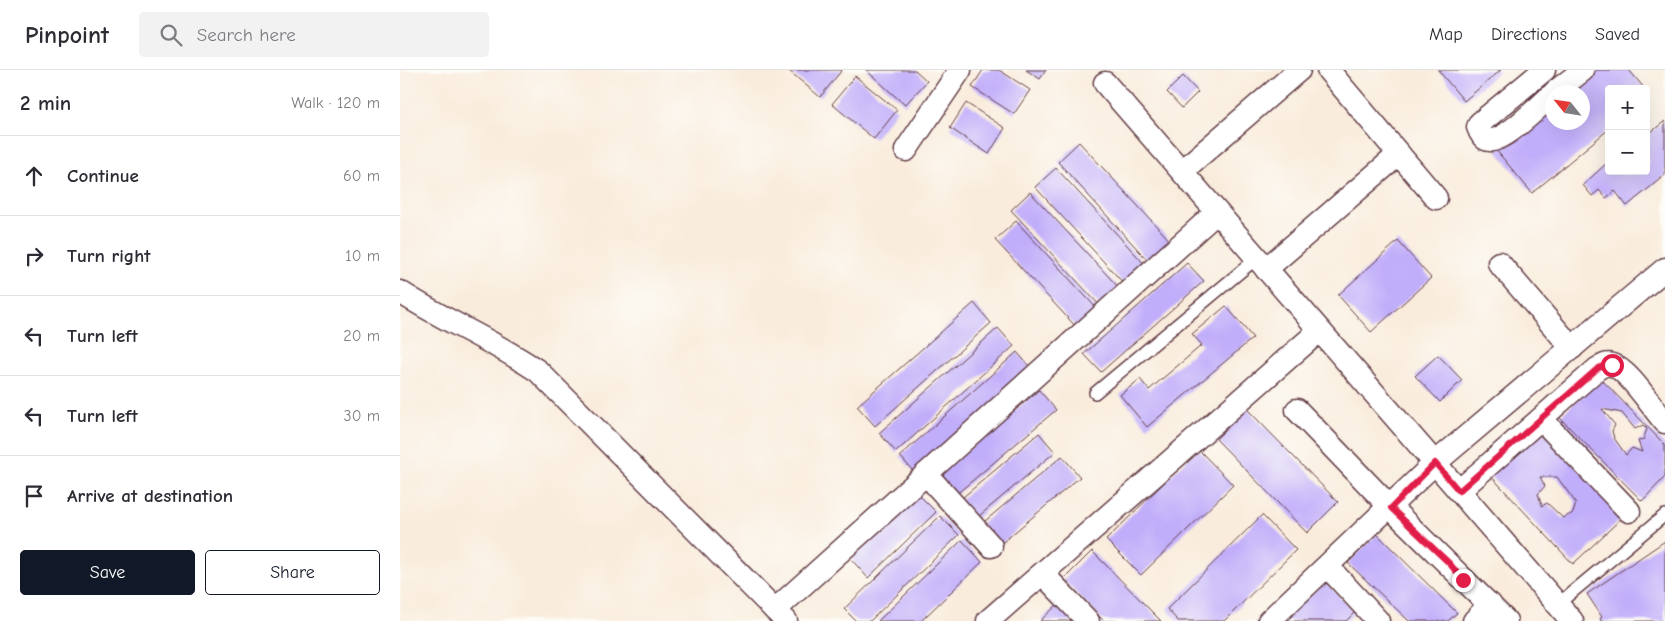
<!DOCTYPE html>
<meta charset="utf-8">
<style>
:root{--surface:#fff;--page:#f2f2f3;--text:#2b2b33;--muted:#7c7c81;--line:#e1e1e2;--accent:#111827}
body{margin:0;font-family:"Comic Neue",sans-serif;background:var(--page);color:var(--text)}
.controls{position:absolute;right:15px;top:15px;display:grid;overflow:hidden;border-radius:5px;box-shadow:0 5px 20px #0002}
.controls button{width:45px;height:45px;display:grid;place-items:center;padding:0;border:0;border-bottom:1px solid var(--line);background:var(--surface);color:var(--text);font:25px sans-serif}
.compass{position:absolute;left:1145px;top:15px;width:45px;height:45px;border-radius:50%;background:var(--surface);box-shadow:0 5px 20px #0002;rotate:300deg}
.stop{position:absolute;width:15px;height:15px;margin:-11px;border:4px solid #e11d48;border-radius:50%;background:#fff}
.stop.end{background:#e11d48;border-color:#fff;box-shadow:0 1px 5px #0008}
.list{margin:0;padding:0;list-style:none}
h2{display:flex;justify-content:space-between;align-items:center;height:65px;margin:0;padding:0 20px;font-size:21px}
h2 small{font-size:16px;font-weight:400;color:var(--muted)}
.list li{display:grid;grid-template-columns:32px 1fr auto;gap:15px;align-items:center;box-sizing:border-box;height:80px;padding:0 20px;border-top:1px solid var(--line)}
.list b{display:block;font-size:19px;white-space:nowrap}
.list em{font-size:16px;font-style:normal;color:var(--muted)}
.actions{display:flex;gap:10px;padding:15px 20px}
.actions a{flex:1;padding:11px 0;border:1px solid var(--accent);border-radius:5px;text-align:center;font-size:18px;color:var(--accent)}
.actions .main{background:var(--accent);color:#fff}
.icon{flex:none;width:28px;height:28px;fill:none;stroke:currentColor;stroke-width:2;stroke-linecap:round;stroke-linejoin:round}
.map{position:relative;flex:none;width:1265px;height:551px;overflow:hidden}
header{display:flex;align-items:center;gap:30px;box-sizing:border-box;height:70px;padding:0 25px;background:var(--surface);border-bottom:1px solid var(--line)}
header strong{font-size:24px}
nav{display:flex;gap:28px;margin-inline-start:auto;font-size:18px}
.search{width:350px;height:45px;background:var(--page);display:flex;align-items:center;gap:12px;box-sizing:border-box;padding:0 18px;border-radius:5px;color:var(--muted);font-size:19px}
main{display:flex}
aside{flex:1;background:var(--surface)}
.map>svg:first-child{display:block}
.building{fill:#c1aefa;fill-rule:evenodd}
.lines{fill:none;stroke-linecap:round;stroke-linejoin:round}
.lane-casing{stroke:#643e46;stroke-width:14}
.street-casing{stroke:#643e46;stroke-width:25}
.lane{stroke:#fff;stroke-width:11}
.street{stroke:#fff;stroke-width:22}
.route{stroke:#e11d48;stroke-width:6}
</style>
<header>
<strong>Pinpoint</strong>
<div class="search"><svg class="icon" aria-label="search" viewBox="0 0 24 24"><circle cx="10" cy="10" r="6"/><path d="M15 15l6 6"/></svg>Search here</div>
<nav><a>Map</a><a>Directions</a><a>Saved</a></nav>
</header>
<main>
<aside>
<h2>2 min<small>Walk · 120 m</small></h2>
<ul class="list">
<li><svg class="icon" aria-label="ahead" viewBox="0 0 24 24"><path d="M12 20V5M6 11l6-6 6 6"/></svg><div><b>Continue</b></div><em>60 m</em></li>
<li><svg class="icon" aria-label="right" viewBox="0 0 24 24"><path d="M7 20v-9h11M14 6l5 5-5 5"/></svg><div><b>Turn right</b></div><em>10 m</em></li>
<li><svg class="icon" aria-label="left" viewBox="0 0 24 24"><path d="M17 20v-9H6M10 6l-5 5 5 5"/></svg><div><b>Turn left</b></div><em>20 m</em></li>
<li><svg class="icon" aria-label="left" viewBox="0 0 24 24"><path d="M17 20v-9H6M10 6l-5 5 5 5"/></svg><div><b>Turn left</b></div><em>30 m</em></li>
<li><svg class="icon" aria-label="arrive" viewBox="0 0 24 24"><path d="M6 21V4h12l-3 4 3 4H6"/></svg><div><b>Arrive at destination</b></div></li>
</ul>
<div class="actions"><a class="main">Save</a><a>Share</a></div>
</aside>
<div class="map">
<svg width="1265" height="551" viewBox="0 0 1265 551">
<rect width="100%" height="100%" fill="#fdfcf7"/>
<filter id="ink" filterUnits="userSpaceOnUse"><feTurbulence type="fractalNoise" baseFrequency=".02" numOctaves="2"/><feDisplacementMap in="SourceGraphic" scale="10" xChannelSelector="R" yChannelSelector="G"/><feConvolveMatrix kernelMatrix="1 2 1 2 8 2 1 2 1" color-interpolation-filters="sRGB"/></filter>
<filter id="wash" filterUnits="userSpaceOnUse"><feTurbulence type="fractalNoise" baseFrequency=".0096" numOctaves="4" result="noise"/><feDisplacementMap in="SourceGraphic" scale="20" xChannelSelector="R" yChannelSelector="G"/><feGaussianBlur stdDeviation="1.12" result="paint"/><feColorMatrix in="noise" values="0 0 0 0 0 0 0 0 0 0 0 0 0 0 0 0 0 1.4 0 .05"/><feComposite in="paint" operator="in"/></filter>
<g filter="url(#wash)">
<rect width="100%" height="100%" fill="#f9ecdc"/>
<g id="blocks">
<g class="building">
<path d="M 388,0 L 442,0 L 420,27 Z"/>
<path d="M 466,0 L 515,0 L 527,11 L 505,35 Z"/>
<path d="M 583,0 L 599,0 L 630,20 L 614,44 L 572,17 Z"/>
<path d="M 626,0 L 646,0 L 640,9 Z"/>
<path d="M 1038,0 L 1101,0 L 1064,31 Z"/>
<path d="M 1191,0 L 1229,0 L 1245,19 L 1209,19 L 1209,59 L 1132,123 L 1096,80 L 1152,32 L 1152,52 L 1182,52 L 1182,22 L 1164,22 Z"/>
<path d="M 455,6 L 497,40 L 474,69 L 432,34 Z"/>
<path d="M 783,6 L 798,22 L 782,38 L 767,22 Z"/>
<path d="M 566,33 L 605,58 L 589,84 L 550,58 Z"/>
<path d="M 1265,51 L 1265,105 L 1227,136 L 1215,121 L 1206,128 L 1199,120 L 1192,126 L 1183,115 L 1209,91 L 1209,101 L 1246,101 L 1248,90 L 1246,60 L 1248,59 L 1251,62 Z"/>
<path d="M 679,72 L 773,174 L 751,194 L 658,92 Z"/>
<path d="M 656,98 L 748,198 L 727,217 L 635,117 Z"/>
<path d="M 630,122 L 722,221 L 703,239 L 611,140 Z"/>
<path d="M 616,151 L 699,241 L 679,260 L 595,170 Z"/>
<path d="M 998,171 L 1031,208 L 971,262 L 938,225 Z"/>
<path d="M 787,193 L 804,211 L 701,302 L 684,284 Z"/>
<path d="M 574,233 L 591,253 L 475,356 L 457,336 Z"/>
<path d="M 826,236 L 853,268 L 747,357 L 720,325 L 740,309 L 749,320 L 802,275 L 792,264 Z"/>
<path d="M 598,258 L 614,276 L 496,382 L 479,363 Z"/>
<path d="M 617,282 L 635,303 L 518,407 L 500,386 Z"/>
<path d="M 1038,285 L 1062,310 L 1040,332 L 1015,306 Z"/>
<path d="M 1201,309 L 1265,375 L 1265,407 L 1242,431 L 1159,347 ZM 1202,339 L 1222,343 L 1235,359 L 1243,355 L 1247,359 L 1243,370 L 1238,371 L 1242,382 L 1232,378 L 1226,385 L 1214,368 L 1212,361 L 1215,355 Z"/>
<path d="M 639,320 L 656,340 L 553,427 L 536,407 Z"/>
<path d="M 847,339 L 938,432 L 907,463 L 816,369 Z"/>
<path d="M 1139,357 L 1223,447 L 1173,494 L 1089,404 ZM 1140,407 L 1157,407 L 1176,433 L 1173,443 L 1163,448 L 1147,433 L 1142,436 L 1138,424 L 1145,416 Z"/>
<path d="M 639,363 L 655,382 L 572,452 L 556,433 Z"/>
<path d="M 798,379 L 833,415 L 741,505 L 706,470 Z"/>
<path d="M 662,386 L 680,407 L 596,478 L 578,457 Z"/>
<path d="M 517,423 L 536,442 L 468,508 L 450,488 Z"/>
<path d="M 862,445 L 896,480 L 824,551 L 778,551 L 767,539 Z"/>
<path d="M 540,446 L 559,465 L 470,551 L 456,551 L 444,539 Z"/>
<path d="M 977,464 L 1057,543 L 1048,551 L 1009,551 L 948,493 Z"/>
<path d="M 562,470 L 582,492 L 521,551 L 478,551 Z"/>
<path d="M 1265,471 L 1265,551 L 1201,551 L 1200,549 L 1202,547 L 1187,524 Z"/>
<path d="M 692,481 L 761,551 L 704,551 L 663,510 Z"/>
<path d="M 925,512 L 955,542 L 946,551 L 882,551 Z"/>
<path d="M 660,532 L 678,551 L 640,551 Z"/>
</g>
</g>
</g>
<g filter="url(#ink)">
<use href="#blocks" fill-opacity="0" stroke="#643e46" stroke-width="1"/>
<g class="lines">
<g class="lane-casing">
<g id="lane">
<path d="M 695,323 L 857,188"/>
<path d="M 1158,534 L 1265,445"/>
</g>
</g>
<g class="street-casing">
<g id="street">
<path d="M 928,0 L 1036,128"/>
<path d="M 1144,0 L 1080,53 L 1078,57 C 1080,63 1084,71 1091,70 C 1106,70 1140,35 1152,25"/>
<path d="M 705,13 L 1172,551"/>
<path d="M 1155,22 L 1183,0"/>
<path d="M 506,80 L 560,0"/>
<path d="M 782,101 L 899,0"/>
<path d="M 1099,193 L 1172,278"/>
<path d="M 866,199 L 999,84"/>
<path d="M 0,222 C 45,251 94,271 138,301 L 386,551"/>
<path d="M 897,340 L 991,438 L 1106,551"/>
<path d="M 1141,349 L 1229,441"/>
<path d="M 526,404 L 591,476"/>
<path d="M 1059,421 L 1197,299 C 1202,296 1206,293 1212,295 C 1229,300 1252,338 1265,352"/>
<path d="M 928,497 L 978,551"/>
<path d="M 643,504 L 688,551"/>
<path d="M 375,540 L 817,142"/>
<path d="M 588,551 L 919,261"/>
<path d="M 869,551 L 1035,393 L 1265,199"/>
<path d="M 1074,551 L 1090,534"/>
</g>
</g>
<use href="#lane" class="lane"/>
<use href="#street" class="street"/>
</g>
</g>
<g class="lines" filter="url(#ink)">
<path class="route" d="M 1063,510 L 1050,494 L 991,438 L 1035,393 L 1059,421 L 1197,299 L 1205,295 L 1212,295"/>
</g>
</svg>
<div class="controls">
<button>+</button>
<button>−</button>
</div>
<svg class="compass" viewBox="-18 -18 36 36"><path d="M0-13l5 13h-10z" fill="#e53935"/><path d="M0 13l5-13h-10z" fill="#7c7c81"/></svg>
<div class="stop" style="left:1212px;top:295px"></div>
<div class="stop end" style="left:1063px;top:510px"></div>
</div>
</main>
